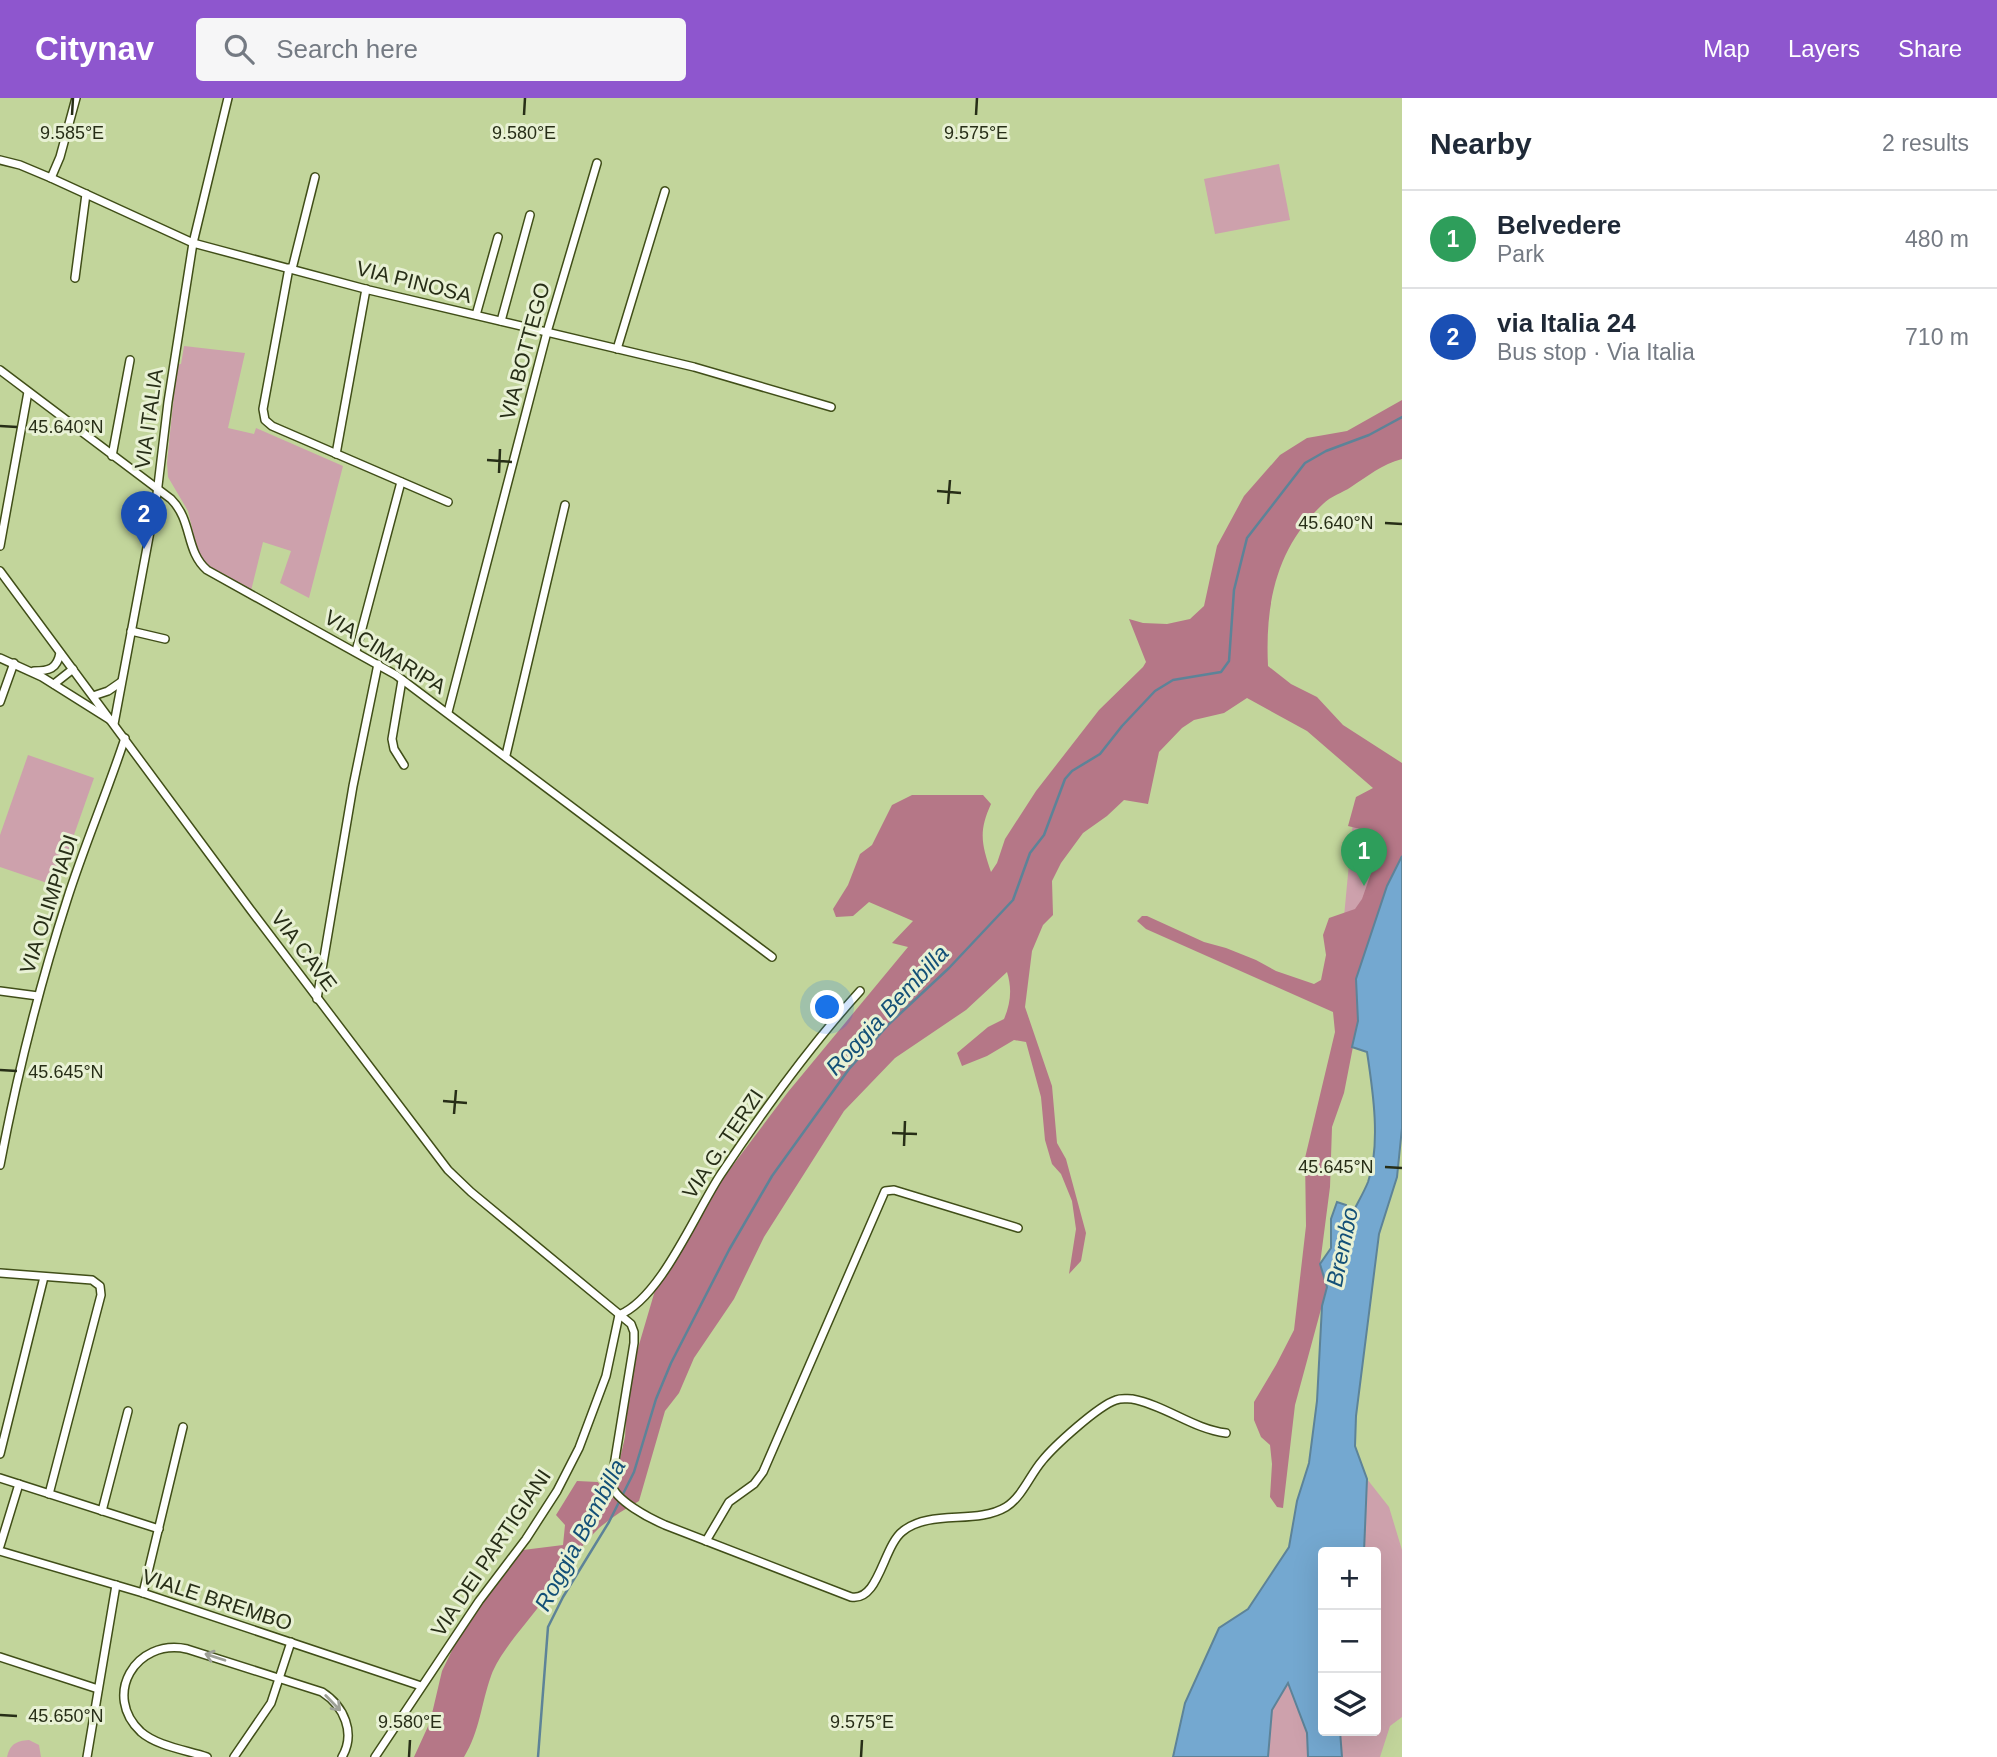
<!DOCTYPE html>
<meta charset="utf-8">
<style>
:root{--surface:#fff;--page:#f6f6f7;--text:#1f2937;--muted:#747a83;--line:#e0e1e3;--accent:#8e56ce}
body{margin:0;font-family:Arial,sans-serif;background:var(--page);color:var(--text)}
.controls{position:absolute;right:21px;bottom:21px;display:grid;overflow:hidden;border-radius:7px;box-shadow:0 7px 28px #0002}
.controls button{width:63px;height:63px;display:grid;place-items:center;padding:0;border:0;border-bottom:2px solid var(--line);background:var(--surface);color:var(--text);font:35px sans-serif}
.you{position:absolute;left:828px;top:910px;width:24px;height:24px;margin:-18px;border:5px solid #fff;border-radius:50%;background:#1a73e8;box-shadow:0 0 0 10px #1a73e833}
.badge{display:grid;place-items:center;width:46px;height:46px;border-radius:50%;background:var(--accent);color:#fff;font-size:23px;font-weight:700}
.pin{position:absolute;translate:-50% -58px;filter:drop-shadow(0 2px 4px #0008)}
.pin::after{content:'';position:absolute;top:37px;width:24px;height:21px;background:inherit;clip-path:polygon(0 0,100% 0,50% 100%)}
.list{margin:0;padding:0;list-style:none}
h2{display:flex;justify-content:space-between;align-items:center;height:91px;margin:0;padding:0 28px;font-size:30px}
h2 small{font-size:23px;font-weight:400;color:var(--muted)}
.list li{display:grid;grid-template-columns:46px 1fr auto;gap:21px;align-items:center;box-sizing:border-box;height:98px;padding:0 28px;border-top:2px solid var(--line)}
.list b{display:block;font-size:26px;white-space:nowrap}
.list p{margin:0;font-size:23px;white-space:nowrap;color:var(--muted)}
.list em{font-size:23px;font-style:normal;color:var(--muted)}
.icon{flex:none;width:38px;height:38px;fill:none;stroke:currentColor;stroke-width:2;stroke-linecap:round;stroke-linejoin:round}
.map{position:relative;flex:none;width:1402px;height:1659px;overflow:hidden}
header{display:flex;align-items:center;gap:42px;box-sizing:border-box;height:98px;padding:0 35px;background:var(--accent);color:#fff}
header strong{font-size:33px}
nav{display:flex;gap:38px;margin-inline-start:auto;font-size:24px}
.search{width:490px;height:63px;background:var(--page);display:flex;align-items:center;gap:18px;box-sizing:border-box;padding:0 24px;border-radius:7px;color:var(--muted);font-size:26px}
main{display:flex}
aside{flex:1;background:var(--surface)}
.map>svg:first-child{display:block}
.green{fill:#cda1ac}
.forest{fill:#b57787}
.water{fill:#74a8d0;stroke:#5d8398;stroke-width:2}
.lines{fill:none;stroke-linecap:round;stroke-linejoin:round}
.stream{stroke:#5d8398;stroke-width:2.5}
.minor-casing{stroke:#404e18;stroke-width:10}
.minor{stroke:#fff;stroke-width:7}
.oneway{stroke:#9ea197}
.ticks{fill:none;stroke:#272e17;stroke-width:2.5}
.labels{text-anchor:middle;stroke-width:6;stroke-linejoin:round;paint-order:stroke}
.street-label{font-size:21px;fill:#272e17;stroke:#e8f1d4}
.water-label{font-size:23px;font-style:italic;fill:#135077;stroke:#e8f1d4}
.ticks-label{font-size:18px;text-anchor:middle;fill:#272e17;stroke:#e8f1d4;stroke-width:6;stroke-linejoin:round;paint-order:stroke}
</style>
<header>
<strong>Citynav</strong>
<div class="search"><svg class="icon" aria-label="search" viewBox="0 0 24 24"><circle cx="10" cy="10" r="6"/><path d="M15 15l6 6"/></svg>Search here</div>
<nav><a>Map</a><a>Layers</a><a>Share</a></nav>
</header>
<main>
<div class="map">
<svg width="1402" height="1659" viewBox="0 0 1402 1659">
<rect width="100%" height="100%" fill="#c2d59b"/>
<g class="green">
<path d="M 1279,66 L 1290,122 L 1215,136 L 1204,81 Z"/>
<path d="M 184,248 L 245,255 L 228,330 L 254,336 L 256,330 L 343,368 L 309,500 L 280,485 L 291,453 L 263,444 L 251,493 L 204,467 L 198,455 L 188,413 L 168,379 L 167,365 L 177,266 L 181,266 Z"/>
<path d="M 28,657 L 94,680 L 56,788 L 0,769 L 0,737 Z"/>
<path d="M 1402,689 L 1337,893 L 1355,702 Z"/>
<path d="M 1367,1381 L 1389,1409 L 1402,1452 L 1402,1619 L 1390,1628 L 1380,1659 L 1342,1659 L 1340,1633 L 1376,1633 L 1376,1454 L 1364,1454 Z"/>
<path d="M 1288,1584 L 1307,1635 L 1308,1659 L 1268,1659 L 1272,1612 Z"/>
<path d="M 29,1642 L 39,1647 L 41,1659 L 7,1659 C 10,1646 16,1643 29,1642 Z"/>
</g>
<path class="forest" d="M 1402,302 L 1402,361 C 1382,366 1368,378 1351,389 C 1342,395 1331,398 1323,406 C 1276,450 1265,506 1268,568 L 1291,586 L 1317,599 L 1343,627 L 1402,665 L 1402,758 L 1387,788 L 1356,881 L 1358,923 L 1344,995 L 1332,1029 L 1330,1089 L 1320,1166 L 1327,1189 L 1295,1307 L 1283,1410 L 1277,1409 L 1270,1399 L 1272,1366 L 1270,1347 L 1261,1339 L 1254,1322 L 1254,1304 L 1276,1267 L 1294,1232 L 1306,1128 L 1305,1060 L 1335,934 L 1333,914 L 1146,831 L 1137,823 L 1142,818 L 1147,818 L 1204,844 L 1226,850 L 1256,862 L 1276,873 L 1314,886 L 1321,882 L 1326,857 L 1323,837 L 1329,820 L 1355,811 L 1362,801 L 1376,761 L 1377,749 L 1372,734 L 1348,728 L 1356,699 L 1373,690 L 1307,633 L 1247,600 L 1224,615 L 1194,622 L 1182,630 L 1159,654 L 1148,706 L 1124,702 L 1107,718 L 1083,735 L 1061,765 L 1052,783 L 1053,817 L 1043,827 L 1032,853 L 1025,909 L 1052,988 L 1057,1045 L 1066,1061 L 1086,1135 L 1081,1163 L 1069,1176 L 1076,1131 L 1072,1103 L 1061,1076 L 1052,1066 L 1045,1042 L 1041,999 L 1026,944 L 1014,942 L 987,958 L 962,968 L 957,955 L 988,929 L 1004,921 C 1011,905 1012,890 1007,874 L 966,912 L 895,960 L 844,1013 L 764,1139 L 734,1201 L 694,1260 L 679,1295 L 665,1313 L 639,1403 C 625,1411 612,1419 599,1430 C 576,1452 559,1481 540,1507 C 525,1527 499,1555 491,1578 C 481,1606 480,1633 464,1659 L 414,1659 L 430,1624 L 442,1573 L 458,1540 L 478,1508 L 523,1452 L 563,1447 L 565,1427 L 556,1417 L 577,1383 L 598,1384 L 606,1397 L 619,1365 L 625,1339 L 628,1284 L 656,1189 L 724,1079 L 788,994 L 908,849 L 892,845 L 913,823 L 869,804 L 853,818 L 836,819 L 833,811 L 848,787 L 860,756 L 872,747 L 892,707 L 912,697 L 983,697 L 991,706 C 978,734 982,747 991,774 L 997,765 L 1005,741 L 1036,693 L 1099,612 L 1143,569 L 1146,564 L 1129,521 L 1143,525 L 1167,526 L 1190,521 L 1204,508 L 1217,448 L 1244,398 L 1280,357 L 1307,340 L 1347,333 Z"/>
<path class="water" d="M 1402,758 L 1402,1030 L 1397,1079 L 1379,1136 L 1356,1318 L 1355,1348 L 1367,1381 L 1364,1454 L 1323,1454 L 1323,1633 L 1340,1633 L 1342,1659 L 1308,1659 L 1307,1635 L 1288,1585 L 1272,1612 L 1268,1659 L 1173,1659 L 1185,1605 L 1219,1530 L 1248,1511 L 1289,1449 L 1297,1403 L 1309,1365 L 1317,1303 L 1322,1208 L 1327,1189 L 1320,1166 L 1331,1150 L 1331,1121 L 1337,1104 L 1346,1107 L 1346,1115 L 1353,1114 C 1358,1104 1364,1094 1368,1084 C 1381,1047 1373,993 1367,954 L 1352,949 L 1358,923 L 1356,881 L 1387,788 Z"/>
<g class="lines">
<path class="stream" d="M 538,1659 L 548,1529 L 563,1499 L 609,1424 L 634,1374 L 656,1301 L 671,1265 L 729,1152 L 772,1078 L 849,971 L 889,926 L 949,870 L 1013,802 L 1030,755 L 1044,737 L 1065,681 L 1072,673 L 1100,656 L 1122,628 L 1155,593 L 1173,582 L 1221,574 L 1229,563 L 1234,492 L 1247,440 L 1305,365 L 1326,353 L 1369,337 L 1402,319"/>
<g class="minor-casing">
<g id="minor">
<path d="M 0,62 L 20,67 L 51,80 L 193,145 L 369,192 L 694,269 L 831,309"/>
<path d="M 51,80 L 60,59 L 76,0"/>
<path d="M 289,170 L 263,311 L 265,322 L 272,328 L 448,404"/>
<path d="M 292,171 L 315,79"/>
<path d="M 75,180 L 86,96"/>
<path d="M 476,217 L 498,139"/>
<path d="M 501,223 L 530,117"/>
<path d="M 617,251 L 665,93"/>
<path d="M 0,272 L 171,401 C 193,423 185,453 207,472 L 396,577 L 772,859"/>
<path d="M 336,356 L 366,191"/>
<path d="M 112,358 L 130,262"/>
<path d="M 0,448 L 28,294"/>
<path d="M 0,473 L 250,811 L 448,1072 L 471,1094 L 631,1226 L 634,1234 L 634,1245 L 611,1386 C 616,1403 649,1420 665,1427 L 851,1499 C 879,1504 883,1448 903,1433 C 931,1411 976,1427 1006,1409 C 1022,1399 1030,1377 1042,1363 C 1054,1348 1098,1308 1116,1302 C 1121,1300 1126,1301 1132,1301 C 1165,1307 1193,1331 1226,1335"/>
<path d="M 131,533 L 165,541"/>
<path d="M 356,553 L 401,384"/>
<path d="M 0,560 L 42,579 L 112,623"/>
<path d="M 34,573 C 49,573 57,571 60,555"/>
<path d="M 402,582 L 392,641 L 394,651 L 404,667"/>
<path d="M 54,586 L 73,571"/>
<path d="M 93,598 L 108,593 L 121,584"/>
<path d="M 0,604 L 14,565"/>
<path d="M 448,614 L 547,234 L 597,65"/>
<path d="M 114,626 L 157,396 L 168,304 L 193,145 L 228,0"/>
<path d="M 506,657 L 565,407"/>
<path d="M 0,893 L 38,898"/>
<path d="M 317,901 L 353,688 L 378,566"/>
<path d="M 0,1067 C 17,977 39,889 67,802 C 84,748 107,695 125,640"/>
<path d="M 0,1175 L 92,1182 L 100,1188 L 101,1197 L 49,1396"/>
<path d="M 619,1217 C 661,1200 695,1115 721,1076 C 763,1013 809,949 860,893"/>
<path d="M 0,1356 L 44,1179"/>
<path d="M 0,1380 L 159,1431"/>
<path d="M 102,1413 L 128,1313"/>
<path d="M 706,1443 L 729,1404 L 754,1386 L 763,1374 L 885,1093 L 894,1092 L 1018,1130"/>
<path d="M 0,1448 L 19,1386"/>
<path d="M 0,1453 L 143,1495 L 421,1588"/>
<path d="M 143,1495 L 183,1329"/>
<path d="M 0,1559 L 98,1591"/>
<path d="M 87,1659 L 116,1487"/>
<path d="M 207,1659 C 186,1652 157,1648 141,1634 C 102,1598 135,1540 187,1551 L 322,1594 C 344,1608 356,1635 342,1659"/>
<path d="M 234,1659 L 271,1605 L 291,1544"/>
<path d="M 375,1659 L 479,1503 L 526,1441 L 557,1393 L 579,1350 L 606,1278 L 619,1217"/>
</g>
</g>
<use href="#minor" class="minor"/>
</g>
<defs><path id="oneway-shaft" d="M-6 0H5M1.5-3L5.5 0L1.5 3" fill="none" stroke-width="1.6" stroke-linecap="round" stroke-linejoin="round" transform="scale(1.75)"/></defs>
<g class="oneway">
<use href="#oneway-shaft" transform="translate(215 1559) rotate(-162)"/>
<use href="#oneway-shaft" transform="translate(333 1605) rotate(46)"/>
</g>
<path class="ticks" d="M 72,17 L 73,0M 524,17 L 525,0M 976,17 L 977,0M 0,328 L 17,329M 487,362 L 512,364M 499,375 L 500,351M 937,393 L 961,395M 948,406 L 950,382M 1385,425 L 1402,426M 0,972 L 17,973M 443,1003 L 467,1005M 454,1016 L 456,992M 892,1035 L 917,1036M 904,1048 L 905,1023M 1385,1069 L 1402,1070M 0,1617 L 17,1618M 409,1659 L 410,1642M 861,1659 L 862,1642"/>
<g class="labels">
<g class="street-label">
<text transform="translate(414 184) rotate(14)" y="7">VIA PINOSA</text>
<text transform="translate(525 253) rotate(-75)" y="7">VIA BOTTEGO</text>
<text transform="translate(149 321) rotate(-82)" y="7">VIA ITALIA</text>
<text transform="translate(385 554) rotate(32)" y="7">VIA CIMARIPA</text>
<text transform="translate(49 806) rotate(-72)" y="7">VIA OLIMPIADI</text>
<text transform="translate(304 853) rotate(53)" y="7">VIA CAVE</text>
<text transform="translate(723 1046) rotate(-56)" y="7">VIA G. TERZI</text>
<text transform="translate(491 1455) rotate(-56)" y="7">VIA DEI PARTIGIANI</text>
<text transform="translate(217 1502) rotate(18)" y="7">VIALE BREMBO</text>
</g>
<g class="water-label">
<text transform="translate(887 912) rotate(-47)" y="8">Roggia Bembilla</text>
<text transform="translate(1342 1149) rotate(-78)" y="8">Brembo</text>
<text transform="translate(580 1437) rotate(-62)" y="8">Roggia Bembilla</text>
</g>
</g>
<g class="ticks-label">
<text x="72" y="41">9.585°E</text>
<text x="524" y="41">9.580°E</text>
<text x="976" y="41">9.575°E</text>
<text x="66" y="335">45.640°N</text>
<text x="1336" y="431">45.640°N</text>
<text x="66" y="980">45.645°N</text>
<text x="1336" y="1075">45.645°N</text>
<text x="66" y="1624">45.650°N</text>
<text x="410" y="1630">9.580°E</text>
<text x="862" y="1630">9.575°E</text>
</g>
</svg>
<div class="controls">
<button>+</button>
<button>−</button>
<button><svg class="icon" aria-label="layers" viewBox="0 0 24 24"><path d="M12 4l9 5-9 5-9-5zM3 14l9 5 9-5"/></svg></button>
</div>
<div class="you"></div>
<div class="pin badge" style="left:1364px;top:788px;background:#2e9e5b">1</div>
<div class="pin badge" style="left:144px;top:451px;background:#1a4fb4">2</div>
</div>
<aside>
<h2>Nearby<small>2 results</small></h2>
<ul class="list">
<li><span class="badge" style="background:#2e9e5b">1</span><div><b>Belvedere</b><p>Park</p></div><em>480 m</em></li>
<li><span class="badge" style="background:#1a4fb4">2</span><div><b>via Italia 24</b><p>Bus stop · Via Italia</p></div><em>710 m</em></li>
</ul>
</aside>
</main>
